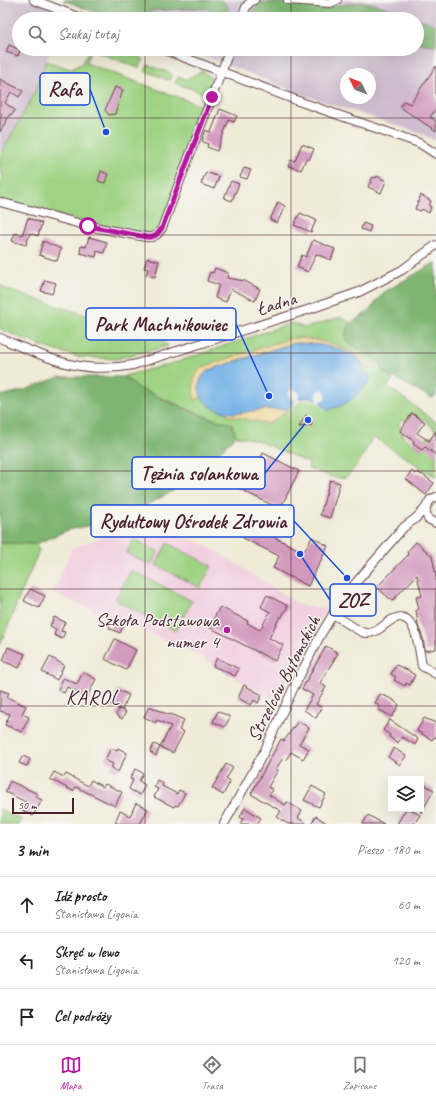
<!DOCTYPE html>
<html lang="pl">
<meta charset="utf-8">
<style>
:root{--surface:#fff;--page:#f2f2f2;--text:#222;--muted:#767676;--line:#e0e0e0;--accent:#b5179e}
body{margin:0;font-family:Caveat,sans-serif;background:var(--page);color:var(--text)}
.controls{position:absolute;right:12px;bottom:12px;display:grid;overflow:hidden;border-radius:0px;box-shadow:0 4px 16px #0002}
.controls button{width:36px;height:36px;display:grid;place-items:center;padding:0;border:0;border-bottom:1px solid var(--line);background:var(--surface);color:var(--text);font:20px sans-serif}
.compass{position:absolute;left:340px;top:68px;width:36px;height:36px;border-radius:50%;background:var(--surface);box-shadow:0 4px 16px #0002;rotate:313deg}
.scale{position:absolute;left:12px;bottom:10px;width:62px;box-sizing:border-box;padding-left:4px;border:2px solid #4a1f2b;border-top:0;font-size:11px;line-height:14px;white-space:nowrap;color:#4a1f2b;-webkit-text-stroke:3px #f6f6f2;paint-order:stroke}
.stop{position:absolute;width:12px;height:12px;margin:-9px;border:3px solid #b5179e;border-radius:50%;background:#fff}
.stop.end{background:#b5179e;border-color:#fff;box-shadow:0 1px 4px #0008}
.list{margin:0;padding:0;list-style:none}
h2{display:flex;justify-content:space-between;align-items:center;height:52px;margin:0;padding:0 16px;font-size:17px}
h2 small{font-size:13px;font-weight:400;color:var(--muted)}
.list li{display:grid;grid-template-columns:26px 1fr auto;gap:12px;align-items:center;box-sizing:border-box;height:56px;padding:0 16px;border-top:1px solid var(--line)}
.list b{display:block;font-size:15px;white-space:nowrap}
.list p{margin:0;font-size:13px;white-space:nowrap;color:var(--muted)}
.list em{font-size:13px;font-style:normal;color:var(--muted)}
.icon{flex:none;width:22px;height:22px;fill:none;stroke:currentColor;stroke-width:2;stroke-linecap:round;stroke-linejoin:round}
.map{position:relative;flex:none;width:436px;height:824px;overflow:hidden}
.search{position:absolute;background:var(--surface);box-shadow:0 4px 16px #0002;left:12px;right:12px;top:12px;height:44px;display:flex;align-items:center;gap:10px;box-sizing:border-box;padding:0 14px;border-radius:22px;color:var(--muted);font-size:15px}
.sheet{height:220px;background:var(--surface)}
nav{display:flex;justify-content:space-around;align-items:center;box-sizing:border-box;height:56px;border-top:1px solid var(--line);background:var(--surface);font-size:11px;color:var(--muted)}
nav a{display:grid;justify-items:center;gap:2px}
nav .on{color:var(--accent)}
.map>svg:first-child{display:block}
.built{fill:#f2cfe1}
.industrial{fill:#cfbdcf;fill-rule:evenodd}
.green{fill:#9ed383;stroke:#747957}
.forest{fill:#7eb571;stroke:#646a4e}
.sand{fill:#eeda9e;stroke:#9c7c64}
.water{fill:#74b2e7;stroke:#5f6889}
.pier{fill:#efebd7}
.building{fill:#d299bd}
.lines{fill:none;stroke-linecap:round;stroke-linejoin:round}
.street-casing{stroke:#633e45;stroke-width:10}
.street{stroke:#fff;stroke-width:8}
.route{stroke:#b5179e;stroke-width:5}
.grid{fill:none;stroke:#4a1f2b;stroke-width:1;stroke-opacity:0.55}
.poi-dot{fill:#b5179e;stroke:#f6f6f2;stroke-width:1.5}
.labels{text-anchor:middle;stroke-width:3;stroke-linejoin:round;paint-order:stroke}
.street-label{font-size:19px;fill:#4a1f2b;stroke:#f6f6f2}
.poi-label{font-size:19px;fill:#4a1f2b;stroke:#f6f6f2;text-anchor:end}
.neighbourhood-label{font-size:20px;letter-spacing:1px;fill:#4a1f2b;stroke:#f6f6f2}
.leader{fill:none;stroke:#1d4ed8;stroke-width:1.5}
.callout-dot{fill:#1d4ed8;stroke:#f6f6f2;stroke-width:1.5}
.callout{fill:#f6f6f2;stroke:#1d4ed8;stroke-width:1.5}
.callout-label{font-size:20px;text-anchor:middle;font-weight:bold;fill:#4a1f2b}
</style>
<div class="map">
<svg width="436" height="824" viewBox="0 0 436 824">
<rect width="100%" height="100%" fill="#f6f6f2"/>
<filter id="ink" filterUnits="userSpaceOnUse"><feTurbulence type="fractalNoise" baseFrequency=".025" numOctaves="2"/><feDisplacementMap in="SourceGraphic" scale="8" xChannelSelector="R" yChannelSelector="G"/><feConvolveMatrix kernelMatrix="1 2 1 2 8 2 1 2 1" color-interpolation-filters="sRGB"/></filter>
<filter id="wash" filterUnits="userSpaceOnUse"><feTurbulence type="fractalNoise" baseFrequency=".012" numOctaves="4" result="noise"/><feDisplacementMap in="SourceGraphic" scale="16" xChannelSelector="R" yChannelSelector="G"/><feGaussianBlur stdDeviation="0.9" result="paint"/><feColorMatrix in="noise" values="0 0 0 0 0 0 0 0 0 0 0 0 0 0 0 0 0 1.4 0 .05"/><feComposite in="paint" operator="in"/></filter>
<g filter="url(#wash)">
<rect width="100%" height="100%" fill="#efebd7"/>
<path class="built" d="M 139,524 L 153,527 L 196,541 L 215,550 L 299,605 L 326,609 L 300,651 L 276,702 L 189,650 L 53,593 L 72,548 Z"/>
<g class="industrial">
<path d="M 0,0 L 34,0 L 66,12 L 63,19 L 19,19 L 19,49 L 51,49 L 33,96 L 0,156 Z"/>
<path d="M 63,0 L 436,0 L 436,141 L 420,133 L 303,95 L 188,49 L 417,49 L 417,19 L 112,19 ZM 346,74 L 370,74 L 370,98 L 346,98 Z"/>
</g>
<g class="green">
<path d="M 95,49 L 131,49 L 144,60 L 138,68 L 95,51 Z"/>
<path d="M 90,51 L 86,63 L 207,108 L 162,228 L 151,237 L 0,202 L 0,180 L 3,177 L 0,168 L 0,156 L 33,96 L 46,61 L 71,69 L 81,64 Z"/>
<path d="M 148,65 L 170,73 L 172,75 L 169,80 L 145,71 Z"/>
<path d="M 202,71 C 213,76 213,85 209,95 L 175,83 L 178,77 L 186,79 Z"/>
<path d="M 0,285 L 8,290 L 160,339 L 168,346 L 116,359 L 78,357 L 41,346 L 0,329 Z"/>
<path d="M 341,317 L 351,323 L 346,333 L 346,341 L 380,362 L 383,372 L 393,379 L 388,387 L 436,422 L 436,432 L 425,419 L 423,421 L 412,413 L 406,422 L 403,419 L 398,425 L 402,428 L 400,431 L 403,433 L 402,436 L 422,450 L 425,445 L 425,439 L 428,437 L 433,436 L 436,438 L 436,477 L 373,437 C 367,447 353,478 341,478 C 330,478 319,472 308,468 L 309,463 L 256,440 L 236,436 L 232,424 L 207,417 L 138,388 L 124,376 L 174,363 L 291,323 L 305,328 Z"/>
<path d="M 134,539 L 158,552 L 151,565 L 126,553 Z"/>
<path d="M 0,543 L 36,544 L 39,550 L 0,645 Z"/>
<path d="M 167,543 L 212,566 L 200,588 L 156,565 Z"/>
<path d="M 131,570 L 192,601 L 176,631 L 115,600 Z"/>
<path d="M 0,809 L 21,820 L 20,824 L 0,824 Z"/>
</g>
<g class="forest">
<path d="M 63,0 L 222,0 L 229,8 L 224,15 L 209,9 L 198,8 L 150,11 L 148,16 L 158,19 L 112,19 Z"/>
<path d="M 258,2 L 334,6 L 363,2 L 378,5 L 436,25 L 436,46 L 417,42 L 417,19 L 256,19 L 253,10 Z"/>
<path d="M 436,262 L 436,396 L 432,398 L 383,372 L 380,362 L 346,341 L 346,333 L 351,323 L 369,311 L 384,292 Z"/>
<path d="M 59,377 L 124,377 L 138,388 L 176,405 L 207,417 L 232,424 L 236,436 L 212,459 L 194,480 L 120,519 L 68,530 L 36,544 L 0,543 L 0,396 L 25,390 Z"/>
</g>
<g class="sand">
<path d="M 295,338 C 325,339 351,349 375,365 L 377,368 L 364,366 L 365,365 L 361,360 L 331,347 L 284,346 L 235,361 L 201,396 L 201,397 L 195,400 C 192,387 192,376 202,367 L 288,339 Z"/>
<path d="M 288,408 L 283,414 L 268,424 L 227,415 L 228,411 L 240,413 L 252,410 Z"/>
</g>
<path class="water" d="M 294,343 C 316,343 351,347 365,365 L 361,365 L 361,367 L 364,368 L 364,372 L 371,377 C 364,390 355,399 342,405 C 337,408 331,408 327,411 C 323,405 318,399 310,398 C 299,396 297,403 289,408 C 286,410 272,409 267,409 C 258,410 249,412 240,413 C 224,414 200,407 199,388 C 199,380 202,375 209,370 Z"/>
<path class="pier" d="M 292,389 L 299,392 L 298,400 L 310,398 L 317,400 L 318,398 L 316,395 L 318,391 L 324,390 L 326,394 L 326,398 L 319,402 L 327,411 L 326,411 L 318,403 L 310,400 L 299,402 L 288,410 L 296,401 L 295,400 L 290,398 L 289,396 L 289,392 Z"/>
<g id="blocks">
<g class="building">
<path d="M 9,45 L 20,50 L 18,56 L 6,52 Z"/>
<path d="M 436,66 L 436,109 L 430,117 L 436,121 L 436,131 L 400,107 L 404,101 L 410,104 Z"/>
<path d="M 0,79 L 23,91 L 19,97 L 11,92 L 5,103 L 15,110 L 12,115 L 10,114 L 0,132 L 0,118 L 2,114 L 0,113 Z"/>
<path d="M 115,87 L 123,90 L 115,114 L 109,115 L 105,110 Z"/>
<path d="M 220,109 L 237,116 L 234,122 L 229,120 L 217,151 L 207,147 L 208,144 L 202,141 L 206,130 L 211,132 Z"/>
<path d="M 302,144 L 314,149 L 309,160 L 306,159 L 301,170 L 288,166 L 291,160 L 295,161 Z"/>
<path d="M 244,168 L 251,170 L 247,179 L 240,177 Z"/>
<path d="M 101,171 L 108,174 L 105,183 L 98,181 Z"/>
<path d="M 206,172 L 219,177 L 214,189 L 201,184 Z"/>
<path d="M 377,176 L 386,181 L 381,193 L 368,187 L 373,177 L 376,178 Z"/>
<path d="M 231,181 L 239,184 L 232,201 L 224,198 Z"/>
<path d="M 421,195 L 431,201 L 429,206 L 431,207 L 429,213 L 422,209 L 421,211 L 415,209 Z"/>
<path d="M 278,202 L 285,206 L 277,223 L 270,220 Z"/>
<path d="M 300,213 L 316,220 L 311,232 L 294,225 Z"/>
<path d="M 28,218 L 42,223 L 38,236 L 30,233 L 26,245 L 12,241 L 15,233 L 22,235 Z"/>
<path d="M 363,223 L 371,226 L 369,232 L 361,229 Z"/>
<path d="M 89,237 L 107,242 L 104,253 L 97,251 L 96,257 L 80,253 L 81,246 L 86,247 Z"/>
<path d="M 313,240 L 335,249 L 331,260 L 316,254 L 308,272 L 297,267 L 302,255 L 306,257 Z"/>
<path d="M 43,241 L 61,249 L 57,261 L 39,255 Z"/>
<path d="M 147,258 L 159,261 L 155,277 L 146,275 L 148,269 L 144,268 Z"/>
<path d="M 215,268 L 228,273 L 227,278 L 245,281 L 260,289 L 255,301 L 231,289 L 226,302 L 215,298 L 219,285 L 207,281 L 210,272 L 213,273 Z"/>
<path d="M 45,280 L 56,283 L 52,294 L 41,291 Z"/>
<path d="M 412,413 L 425,422 L 417,433 L 429,441 L 436,431 L 436,455 L 425,447 L 422,450 L 413,444 L 414,441 L 400,431 Z"/>
<path d="M 306,415 L 311,421 L 312,425 L 299,427 Z"/>
<path d="M 263,453 L 299,471 L 280,509 L 238,488 L 245,473 L 252,477 Z"/>
<path d="M 411,471 L 416,474 L 417,472 L 422,475 L 422,474 L 434,483 L 426,495 L 406,479 Z"/>
<path d="M 330,480 L 340,483 L 330,518 L 320,515 Z"/>
<path d="M 249,525 L 304,552 L 312,537 L 328,546 L 308,586 L 273,568 L 279,556 L 243,538 Z"/>
<path d="M 416,542 L 432,556 L 436,575 L 436,649 L 425,651 L 423,638 L 417,623 L 418,623 L 416,610 L 419,609 L 416,597 L 422,596 L 417,575 L 392,601 L 377,587 L 408,555 L 407,552 Z"/>
<path d="M 30,589 L 45,596 L 39,608 L 24,601 Z"/>
<path d="M 267,595 L 288,606 L 281,618 L 280,617 L 269,638 L 283,645 L 275,661 L 209,627 L 220,607 L 248,621 L 247,623 L 260,630 L 270,612 L 261,607 Z"/>
<path d="M 54,617 L 65,622 L 61,631 L 65,632 L 62,639 L 54,635 L 56,629 L 50,626 Z"/>
<path d="M 112,621 L 123,626 L 120,633 L 109,628 Z"/>
<path d="M 115,639 L 136,650 L 126,670 L 105,659 Z"/>
<path d="M 326,646 L 338,653 L 320,683 L 326,687 L 316,704 L 322,708 L 316,718 L 304,710 L 313,695 L 302,689 Z"/>
<path d="M 8,647 L 25,654 L 19,668 L 3,661 Z"/>
<path d="M 50,657 L 64,665 L 57,680 L 42,672 Z"/>
<path d="M 217,658 L 239,669 L 235,676 L 213,666 Z"/>
<path d="M 396,665 L 410,671 L 410,672 L 415,675 L 410,685 L 406,683 L 405,686 L 394,680 L 396,677 L 391,674 Z"/>
<path d="M 83,672 L 96,679 L 87,697 L 67,687 L 64,693 L 58,690 L 63,678 L 77,684 Z"/>
<path d="M 244,685 L 262,695 L 258,703 L 254,700 L 251,705 L 238,698 Z"/>
<path d="M 0,690 L 9,693 L 7,697 L 26,706 L 22,714 L 29,717 L 22,732 L 5,725 L 10,714 L 0,711 Z"/>
<path d="M 118,690 L 129,695 L 122,710 L 111,705 Z"/>
<path d="M 380,694 L 394,700 L 394,701 L 399,705 L 392,717 L 378,709 L 380,706 L 375,703 Z"/>
<path d="M 149,706 L 169,715 L 170,714 L 184,720 L 179,730 L 184,732 L 173,753 L 160,747 L 171,726 L 157,720 L 156,723 L 144,717 Z"/>
<path d="M 119,709 L 126,712 L 122,719 L 116,715 Z"/>
<path d="M 218,711 L 230,717 L 225,727 L 213,722 Z"/>
<path d="M 424,718 L 436,723 L 436,738 L 434,737 L 432,740 L 417,731 Z"/>
<path d="M 390,720 L 418,739 L 415,745 L 402,737 L 398,743 L 389,737 L 390,735 L 383,730 Z"/>
<path d="M 298,721 L 309,728 L 299,744 L 309,749 L 303,759 L 291,752 L 286,760 L 283,758 L 276,769 L 278,770 L 268,787 L 273,790 L 269,795 L 285,805 L 287,802 L 302,811 L 298,818 L 307,824 L 288,824 L 277,817 L 281,811 L 251,794 L 281,739 L 284,741 Z"/>
<path d="M 154,744 L 160,747 L 156,756 L 150,752 Z"/>
<path d="M 111,748 L 117,751 L 118,748 L 127,753 L 118,772 L 111,768 L 113,764 L 105,760 Z"/>
<path d="M 394,748 L 406,756 L 400,765 L 388,757 Z"/>
<path d="M 23,756 L 30,759 L 27,766 L 19,763 Z"/>
<path d="M 226,764 L 233,768 L 226,779 L 230,782 L 223,795 L 212,788 Z"/>
<path d="M 135,769 L 143,773 L 139,781 L 145,785 L 140,795 L 129,789 L 133,780 L 130,779 Z"/>
<path d="M 54,772 L 64,777 L 66,774 L 88,786 L 91,780 L 103,787 L 105,784 L 122,792 L 115,806 L 76,787 L 73,791 L 50,779 Z"/>
<path d="M 157,780 L 163,783 L 162,786 L 177,794 L 179,790 L 185,793 L 178,806 L 175,805 L 174,807 L 154,797 L 158,789 L 154,787 Z"/>
<path d="M 10,781 L 38,794 L 36,797 L 42,800 L 33,816 L 22,810 L 26,802 L 5,792 Z"/>
<path d="M 421,783 L 434,790 L 421,813 Z"/>
<path d="M 312,786 L 326,794 L 319,807 L 304,800 Z"/>
<path d="M 136,803 L 148,809 L 140,824 L 119,824 L 115,822 L 120,811 L 130,816 Z"/>
<path d="M 245,808 L 261,818 L 257,824 L 240,824 L 243,819 L 240,817 Z"/>
<path d="M 406,809 L 410,809 L 420,815 L 414,824 L 397,824 Z"/>
<path d="M 368,815 L 384,824 L 363,824 Z"/>
<path d="M 316,816 L 328,824 L 311,824 Z"/>
</g>
</g>
</g>
<g filter="url(#ink)">
<use href="#blocks" fill-opacity="0" stroke="#633e45" stroke-width="1"/>
<g class="lines">
<g class="street-casing">
<g id="street">
<path d="M 34,0 L 83,19"/>
<path d="M 288,0 L 330,3 L 337,0"/>
<path d="M 242,19 C 244,12 246,3 254,0"/>
<path d="M 162,49 L 301,102 L 419,143 L 436,154"/>
<path d="M 0,202 L 88,226 L 146,237 C 155,238 157,235 162,228 L 230,49"/>
<path d="M 0,338 C 47,358 81,375 133,365 L 307,310 L 359,292 L 402,270 L 436,245"/>
<path d="M 425,509 L 428,519 L 436,523"/>
<path d="M 333,614 C 340,618 359,632 365,633 C 374,634 381,628 387,623 C 416,601 419,649 422,666 L 436,674"/>
<path d="M 224,824 L 264,752 L 294,687 L 320,636 L 333,614 L 353,586 L 404,527 L 415,519 L 425,509 L 430,500 L 436,497"/>
</g>
</g>
<use href="#street" class="street"/>
</g>
</g>
<g class="lines" filter="url(#ink)">
<path class="route" d="M 88,226 L 146,237 C 155,238 157,235 162,228 L 212,97"/>
</g>
<path class="grid" d="M 145,0 L 145,19M 291,0 L 291,19M 145,49 L 145,824M 291,49 L 291,824M 0,118 L 436,118M 0,235 L 436,235M 0,353 L 436,353M 0,471 L 436,471M 0,589 L 436,589M 0,706 L 436,706"/>
<circle class="poi-dot" cx="227" cy="630" r="4"/>
<g class="labels">
<g class="street-label">
<text transform="translate(276 303) rotate(-17)" y="7">Ładna</text>
<text transform="translate(283 678) rotate(-63)" y="7">Strzelców Bytomskich</text>
</g>
<g class="poi-label">
<text x="219" y="626">Szkoła Podstawowa<tspan x="219" dy="22">numer 4</tspan></text>
</g>
<g class="neighbourhood-label">
<text x="93" y="704">KAROL</text>
</g>
</g>
<path class="leader" d="M106 132L90 89M269 396L236 324M308 420L265 473M347 578L294 521M300 554L330 600"/>
<g class="callout-dot">
<circle cx="106" cy="132" r="4"/>
<circle cx="269" cy="396" r="4"/>
<circle cx="308" cy="420" r="4"/>
<circle cx="347" cy="578" r="4"/>
<circle cx="300" cy="554" r="4"/>
</g>
<g class="callout">
<rect x="40" y="73" width="50" height="32" rx="4"/>
<rect x="86" y="308" width="150" height="32" rx="4"/>
<rect x="132" y="457" width="133" height="32" rx="4"/>
<rect x="91" y="505" width="203" height="32" rx="4"/>
<rect x="330" y="584" width="46" height="32" rx="4"/>
</g>
<g class="callout-label">
<text x="65" y="96">Rafa</text>
<text x="161" y="331">Park Machnikowiec</text>
<text x="199" y="480">Tężnia solankowa</text>
<text x="193" y="528">Rydułtowy Ośrodek Zdrowia</text>
<text x="353" y="607">ZOZ</text>
</g>
</svg>
<div class="controls">
<button><svg class="icon" aria-label="layers" viewBox="0 0 24 24"><path d="M12 4l9 5-9 5-9-5zM3 14l9 5 9-5"/></svg></button>
</div>
<svg class="compass" viewBox="-18 -18 36 36"><path d="M0-13l5 13h-10z" fill="#e53935"/><path d="M0 13l5-13h-10z" fill="#767676"/></svg>
<div class="scale">50 m</div>
<div class="stop" style="left:88px;top:226px"></div>
<div class="stop end" style="left:212px;top:97px"></div>
<div class="search"><svg class="icon" aria-label="search" viewBox="0 0 24 24"><circle cx="10" cy="10" r="6"/><path d="M15 15l6 6"/></svg>Szukaj tutaj</div>
</div>
<section class="sheet">
<h2>3 min<small>Pieszo · 180 m</small></h2>
<ul class="list">
<li><svg class="icon" aria-label="ahead" viewBox="0 0 24 24"><path d="M12 20V5M6 11l6-6 6 6"/></svg><div><b>Idź prosto</b><p>Stanisława Ligonia</p></div><em>60 m</em></li>
<li><svg class="icon" aria-label="left" viewBox="0 0 24 24"><path d="M17 20v-9H6M10 6l-5 5 5 5"/></svg><div><b>Skręć w lewo</b><p>Stanisława Ligonia</p></div><em>120 m</em></li>
<li><svg class="icon" aria-label="arrive" viewBox="0 0 24 24"><path d="M6 21V4h12l-3 4 3 4H6"/></svg><div><b>Cel podróży</b></div></li>
</ul>
</section>
<nav>
<a class="on"><svg class="icon" aria-label="map" viewBox="0 0 24 24"><path d="M3 6l6-2 6 2 6-2v14l-6 2-6-2-6 2zM9 4v14M15 6v14"/></svg>Mapa</a>
<a><svg class="icon" aria-label="directions" viewBox="0 0 24 24"><path d="M12 3l9 9-9 9-9-9zM9 14v-3h6M13 9l2 2-2 2"/></svg>Trasa</a>
<a><svg class="icon" aria-label="saved" viewBox="0 0 24 24"><path d="M7 4h10v16l-5-4-5 4z"/></svg>Zapisane</a>
</nav>
